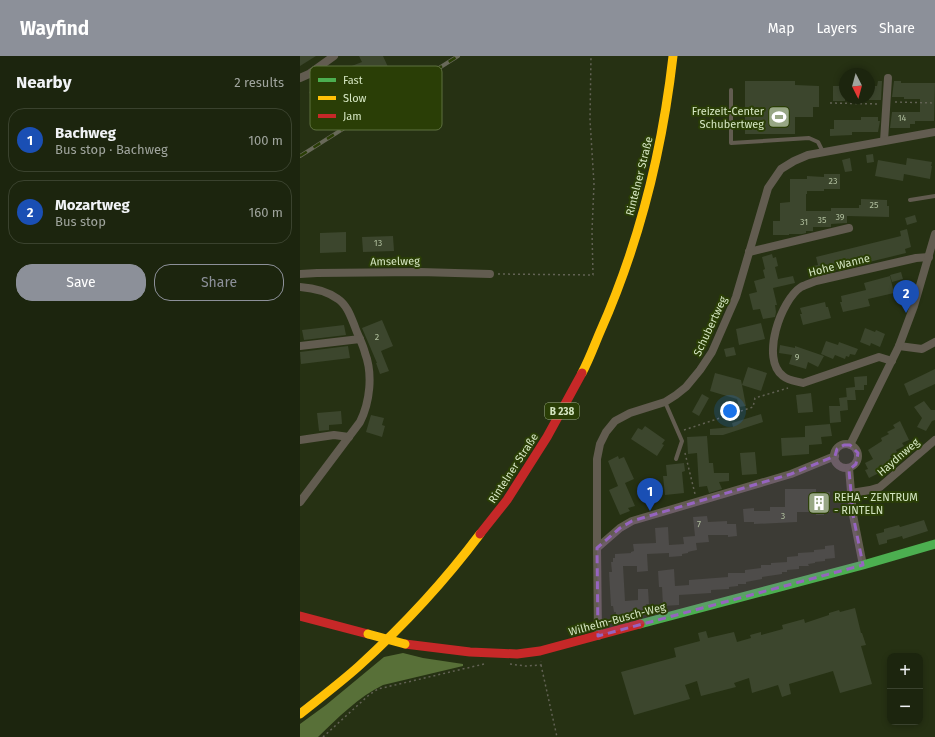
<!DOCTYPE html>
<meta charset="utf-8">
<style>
:root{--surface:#1c250e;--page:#29311c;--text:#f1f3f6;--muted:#a0a59e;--line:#3a422e;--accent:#8c9099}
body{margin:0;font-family:"Fira Sans",sans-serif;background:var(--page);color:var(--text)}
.controls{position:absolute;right:12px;bottom:12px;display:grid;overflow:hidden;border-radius:8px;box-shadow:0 2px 6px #0003}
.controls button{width:36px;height:36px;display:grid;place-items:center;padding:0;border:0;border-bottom:1px solid var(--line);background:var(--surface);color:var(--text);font:20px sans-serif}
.compass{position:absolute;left:539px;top:12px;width:36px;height:36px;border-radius:50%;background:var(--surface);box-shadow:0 2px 6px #0003;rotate:174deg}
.you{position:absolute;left:430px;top:355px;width:14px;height:14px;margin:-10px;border:3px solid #fff;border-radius:50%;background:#1a73e8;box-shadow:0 0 0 6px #1a73e833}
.badge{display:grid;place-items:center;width:26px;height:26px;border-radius:50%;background:var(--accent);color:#fff;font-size:13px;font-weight:700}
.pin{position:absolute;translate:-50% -33px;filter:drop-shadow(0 1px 2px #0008)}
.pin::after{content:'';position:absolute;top:21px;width:14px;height:12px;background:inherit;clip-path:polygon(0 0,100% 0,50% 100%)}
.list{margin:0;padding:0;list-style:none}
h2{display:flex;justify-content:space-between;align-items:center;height:52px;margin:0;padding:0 16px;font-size:17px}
h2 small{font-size:13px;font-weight:400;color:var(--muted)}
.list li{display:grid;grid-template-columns:26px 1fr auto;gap:12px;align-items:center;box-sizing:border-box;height:64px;margin:0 8px 8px;padding:0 8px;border:1px solid var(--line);border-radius:16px}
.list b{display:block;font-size:15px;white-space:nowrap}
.list p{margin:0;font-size:13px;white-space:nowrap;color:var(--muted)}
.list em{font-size:13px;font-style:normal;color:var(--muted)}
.actions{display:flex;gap:8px;padding:12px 16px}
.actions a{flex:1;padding:9px 0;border:1px solid var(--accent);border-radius:16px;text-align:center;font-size:14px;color:var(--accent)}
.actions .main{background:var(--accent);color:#fff}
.map{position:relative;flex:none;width:635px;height:681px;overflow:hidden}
header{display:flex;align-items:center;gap:24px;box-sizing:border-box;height:56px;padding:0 20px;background:var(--accent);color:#fff}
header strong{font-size:19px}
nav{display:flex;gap:22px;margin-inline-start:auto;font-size:14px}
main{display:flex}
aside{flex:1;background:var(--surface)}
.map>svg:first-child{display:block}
.forest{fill:#587038}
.building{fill:#3c462d}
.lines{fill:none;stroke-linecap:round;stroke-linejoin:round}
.path{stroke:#626254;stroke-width:1.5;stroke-dasharray:2 3;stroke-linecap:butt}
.lane{stroke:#625c50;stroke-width:4}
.street{stroke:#625c50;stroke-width:8}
.fast{stroke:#4caf50;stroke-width:9}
.slow{stroke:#ffc107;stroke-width:9}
.jam{stroke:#c62828;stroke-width:9}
.rail-casing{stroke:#686959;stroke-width:4}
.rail{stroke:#2a3e06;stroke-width:2.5;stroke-dasharray:8;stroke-linecap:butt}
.slow-bridge{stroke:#ffc107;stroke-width:9}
.marked{fill:#9664c0;fill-opacity:0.2;stroke:#9664c0;stroke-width:3;stroke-dasharray:8 5;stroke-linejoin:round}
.labels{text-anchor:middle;stroke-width:4;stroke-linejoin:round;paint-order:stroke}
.number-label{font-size:9px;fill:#afbe9d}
.shield{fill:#2a3e06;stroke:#a2b48a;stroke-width:1}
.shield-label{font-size:10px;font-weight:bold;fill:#d5e6c2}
.poi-label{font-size:11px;fill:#d5e6c2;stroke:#2a3e06;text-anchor:end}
.street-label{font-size:11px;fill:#d5e6c2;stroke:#2a3e06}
.key{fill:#2a3e06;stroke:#5d703e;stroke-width:1}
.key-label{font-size:11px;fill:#d5e6c2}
</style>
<header>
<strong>Wayfind</strong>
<nav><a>Map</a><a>Layers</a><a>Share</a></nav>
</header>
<main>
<aside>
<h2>Nearby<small>2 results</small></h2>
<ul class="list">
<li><span class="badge" style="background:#1a4fb4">1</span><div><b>Bachweg</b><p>Bus stop · Bachweg</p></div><em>100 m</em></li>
<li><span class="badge" style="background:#1a4fb4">2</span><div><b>Mozartweg</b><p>Bus stop</p></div><em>160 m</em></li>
</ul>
<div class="actions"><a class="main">Save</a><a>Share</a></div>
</aside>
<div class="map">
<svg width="635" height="681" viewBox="0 0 635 681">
<rect width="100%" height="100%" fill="#263113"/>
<path class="forest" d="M 103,597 L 123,602 L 163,608 L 163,610 L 83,629 C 58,641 38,662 18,681 L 0,681 L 0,668 L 26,649 L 84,601 Z"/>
<g class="building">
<path d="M 0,0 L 16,0 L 0,10 Z"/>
<path d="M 59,0 L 83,0 L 88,11 L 44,32 L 48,40 L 44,42 L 48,51 L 40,55 L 33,41 L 22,46 L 20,43 L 14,45 L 9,36 L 34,25 L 31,18 L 62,6 Z"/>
<path d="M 445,25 L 495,25 L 495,29 L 519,30 L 519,51 L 513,51 L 513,61 L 495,61 L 495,78 L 445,78 Z"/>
<path d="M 578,25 L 582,25 L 581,44 L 569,44 L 569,30 L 577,30 Z"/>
<path d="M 594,25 L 601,25 L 601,27 L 635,27 L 634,65 L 615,65 L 615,68 L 610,68 L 610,72 L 590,72 L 592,56 L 620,56 L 620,43 L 604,43 L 604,41 L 592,41 Z"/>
<rect x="533" y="30" width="12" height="15"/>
<path d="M 561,61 L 578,61 L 578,65 L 580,65 L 578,76 L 552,76 L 552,79 L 530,80 L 530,73 L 534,73 L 534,64 L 561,64 Z"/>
<path d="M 573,98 L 574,106 L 567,107 L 566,99 Z"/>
<path d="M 550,102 L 552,115 L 545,116 L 542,104 Z"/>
<path d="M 607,102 L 632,106 L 631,110 L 632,110 L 630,123 L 604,118 L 603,125 L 575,120 L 578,104 L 606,109 Z"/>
<path d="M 524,118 L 540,118 L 540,133 L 524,133 L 524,135 L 507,135 L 507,138 L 506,138 L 506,155 L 531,155 L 531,152 L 559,152 L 559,149 L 561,149 L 561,143 L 587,144 L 587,150 L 589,150 L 589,161 L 547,160 L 547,167 L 531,168 L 531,171 L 513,171 L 513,175 L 506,175 L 506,177 L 502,178 L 489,178 L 489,179 L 473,179 L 473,165 L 480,165 L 480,147 L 490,146 L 490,123 L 507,123 L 507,120 L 524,121 Z"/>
<path d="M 615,159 L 617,166 L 607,169 L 605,162 Z"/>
<path d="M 607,173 L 611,191 L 605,193 L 606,197 L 516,219 L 513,210 L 518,209 L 516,201 L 601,180 L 600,175 Z"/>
<path d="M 46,176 L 46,196 L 20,197 L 20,177 Z"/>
<path d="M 93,180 L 94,195 L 63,196 L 62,181 Z"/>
<path d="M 472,198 L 473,202 L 476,201 L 478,210 L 475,211 L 478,223 L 493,220 L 495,227 L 473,232 L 477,249 L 475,249 L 476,256 L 475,261 L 463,263 L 460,253 L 453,254 L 449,238 L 457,236 L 454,225 L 465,222 L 463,214 L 465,213 L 462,201 Z"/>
<path d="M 601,216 L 603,223 L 592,226 L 590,219 Z"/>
<path d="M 590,220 L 594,237 L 568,243 L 570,250 L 543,256 L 540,246 L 542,246 L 541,240 L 566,234 L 564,227 Z"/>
<path d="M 525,246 L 526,251 L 528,251 L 531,262 L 503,269 L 500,258 L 502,258 L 500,252 Z"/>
<path d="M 82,264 L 93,290 L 81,295 L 89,315 L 80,318 L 76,307 L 77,307 L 62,272 Z"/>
<path d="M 461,267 L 465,283 L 439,289 L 436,273 Z"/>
<path d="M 44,269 L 46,279 L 4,284 L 2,274 Z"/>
<path d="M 565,272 L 575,276 L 576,274 L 585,278 L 580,291 L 571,287 L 570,290 L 560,286 Z"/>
<path d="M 526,285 L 538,289 L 539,286 L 558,293 L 555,299 L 550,298 L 549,301 L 546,300 L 545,303 L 535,299 L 533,303 L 521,298 Z"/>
<path d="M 480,289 L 495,292 L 495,290 L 524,300 L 518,311 L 508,306 L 506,313 L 489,308 L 492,299 L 479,297 Z"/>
<path d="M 48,290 L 50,302 L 1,308 L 0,296 Z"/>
<path d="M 434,291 L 436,299 L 426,301 L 424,293 Z"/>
<path d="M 448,311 L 467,317 L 461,335 L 442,329 L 446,350 L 439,351 L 437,343 L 410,335 L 415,317 L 441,324 L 442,329 Z"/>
<path d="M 635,313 L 635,328 L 609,340 L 604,328 Z"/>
<path d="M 567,320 L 567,329 L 564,329 L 564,334 L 555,334 L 556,344 L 547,344 L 546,332 L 555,331 L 554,321 Z"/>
<path d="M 511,337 L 513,356 L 498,357 L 496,339 Z"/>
<path d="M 402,338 L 409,342 L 399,360 L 392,356 Z"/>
<path d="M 547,341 L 548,354 L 540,355 L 541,366 L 530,367 L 529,350 L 540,350 L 539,342 Z"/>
<path d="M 624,345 L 631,354 L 635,354 L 635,364 L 632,365 L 626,375 L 617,371 L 622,362 L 614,351 Z"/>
<path d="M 41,355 L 42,368 L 29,369 L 29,374 L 19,375 L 17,357 Z"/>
<path d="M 461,358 L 463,366 L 423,379 L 410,379 L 410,373 L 433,371 L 432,367 Z"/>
<path d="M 71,359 L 84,362 L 82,369 L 85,370 L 82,381 L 66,376 Z"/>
<path d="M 600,365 L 609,384 L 602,387 L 604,390 L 596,394 L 597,396 L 590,400 L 592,404 L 584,408 L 586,411 L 578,415 L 579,417 L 569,422 L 565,414 L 568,413 L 565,407 L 573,403 L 568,394 L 582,385 L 581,382 L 589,378 L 587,376 L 595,372 L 593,369 Z"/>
<path d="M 530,368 L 532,380 L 521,381 L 522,388 L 509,389 L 509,398 L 482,400 L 481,382 L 505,381 L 505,370 Z"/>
<path d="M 345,370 L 365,384 L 362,388 L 364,389 L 357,400 L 331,383 L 338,372 L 342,374 Z"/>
<path d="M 407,380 L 409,407 L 413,407 L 414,417 L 429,417 L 429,425 L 419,426 L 422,433 L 409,437 L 407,430 L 399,431 L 397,397 L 388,398 L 387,381 Z"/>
<path d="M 455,396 L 457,418 L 442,419 L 440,397 Z"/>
<path d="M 318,400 L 319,403 L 324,401 L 334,423 L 325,427 L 335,450 L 328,452 L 330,455 L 320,459 L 309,434 L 318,430 L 308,405 Z"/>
<path d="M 384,407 L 385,415 L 382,416 L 384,437 L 365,439 L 363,420 L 367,420 L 366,409 Z"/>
<path d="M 485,433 L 516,433 L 516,436 L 530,436 L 530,456 L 524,456 L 524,459 L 516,459 L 515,456 L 497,456 L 497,466 L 454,468 L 454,466 L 444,466 L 443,453 L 454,452 L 454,455 L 470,455 L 470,451 L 485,451 Z"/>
<path d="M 407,460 L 408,466 L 427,465 L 427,468 L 436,468 L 437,480 L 428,481 L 428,479 L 408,479 L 409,486 L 396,487 L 397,494 L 392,495 L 388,496 L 388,497 L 382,498 L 382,500 L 369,501 L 369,497 L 347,498 L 348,515 L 337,516 L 337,510 L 323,510 L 325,545 L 338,544 L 338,533 L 348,533 L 349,548 L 346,548 L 347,554 L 330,556 L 330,558 L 325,559 L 325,561 L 316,561 L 316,556 L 314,556 L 313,550 L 311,550 L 309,516 L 312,516 L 311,506 L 313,506 L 313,502 L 315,502 L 315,498 L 331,497 L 331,496 L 334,495 L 333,488 L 356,487 L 355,472 L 368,471 L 369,489 L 384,488 L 383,481 L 395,480 L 393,461 Z"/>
<path d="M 624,464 L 628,475 L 603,483 L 602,480 L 595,482 L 587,484 L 587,487 L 579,489 L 576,478 L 584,476 L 584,473 L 599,469 L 600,471 Z"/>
<path d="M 534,489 L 535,502 L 525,503 L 525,505 L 515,506 L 515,507 L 508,508 L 509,510 L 499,510 L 499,513 L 487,514 L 487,516 L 482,516 L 482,518 L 462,521 L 462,523 L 446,526 L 446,528 L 438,528 L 438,530 L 429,531 L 429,533 L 411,534 L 411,537 L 379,539 L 379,549 L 363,550 L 362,531 L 359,531 L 358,515 L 374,513 L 375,530 L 389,529 L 389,524 L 428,521 L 428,517 L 445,517 L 445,514 L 461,512 L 461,509 L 471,509 L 471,507 L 487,506 L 487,501 L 498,500 L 498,497 L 514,496 L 514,494 L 525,493 L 525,490 Z"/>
<path d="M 555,552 L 561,577 L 562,577 L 566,589 L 561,590 L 572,628 L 540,637 L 533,615 L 489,628 L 491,638 L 482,641 L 478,629 L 452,637 L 449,622 L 434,627 L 436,631 L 401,640 L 397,625 L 385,629 L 390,643 L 334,659 L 321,616 L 376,601 L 374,592 L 400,585 L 398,577 L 406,575 L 408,582 L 434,576 L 437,586 L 451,582 L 450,579 L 461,576 L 461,579 L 483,573 L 482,569 L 504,563 L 505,567 L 529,559 L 529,557 L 539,554 L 540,556 Z"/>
</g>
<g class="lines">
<g class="path">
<path d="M 595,46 L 635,47"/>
<path d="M 530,47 L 578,48"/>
<path d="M 198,218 L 293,219 L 292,175 L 294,128 L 290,64 L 291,0"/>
<path d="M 384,374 L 453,351 L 455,342 L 488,332"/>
<path d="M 385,397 L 395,438"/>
<path d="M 210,608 L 225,610 L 241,609 L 241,605"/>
<path d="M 241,609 L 257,681"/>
<path d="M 23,681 L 69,639 L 78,633 L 184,608"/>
</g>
<g class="lane">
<path d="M 431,34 L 431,87 L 509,82 L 518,86 L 523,96"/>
<path d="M 610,144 L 635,140"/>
<path d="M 365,346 L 382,385 L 376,403"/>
</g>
<g class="street">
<path d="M 0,22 L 9,18 L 34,0"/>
<path d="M 584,85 L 588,22"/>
<path d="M 449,196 L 549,172"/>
<path d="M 0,218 L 17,217 L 120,216 L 190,218"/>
<path d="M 0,231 C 13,232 27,235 38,243 C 47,249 51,261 55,271 C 58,280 63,288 65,297 C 73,318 70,346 60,366 L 0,446"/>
<path d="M 0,290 L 60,283"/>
<path d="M 599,290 L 622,293 L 635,286"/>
<path d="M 592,305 L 579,301 L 503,327 C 496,325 489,325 483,320 C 460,303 481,244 501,231 C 505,229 511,227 516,225 L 616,202 L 629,201"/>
<path d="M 0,384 L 34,379 L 49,381"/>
<circle cx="546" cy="400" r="12"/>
<path d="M 550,389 L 599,290 L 614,250 L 635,178"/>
<path d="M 549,412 L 553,459 L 563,509"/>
<path d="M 551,437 L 570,434 L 580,431 L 635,384"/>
<path d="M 297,492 L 297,403 L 300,388 L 306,376 L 315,365 L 330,357 L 365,346 L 376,339 L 386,331 L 400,314 L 412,296 L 436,241 L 468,132 L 481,113 L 494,105 L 508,99 L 635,76"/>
<path d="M 298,580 L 297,492 L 320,472 L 332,465 L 491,418 L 535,400"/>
</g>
<path class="fast" d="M 340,568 L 563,509 L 635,488"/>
<g class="slow">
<path d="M 282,317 C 289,304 294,290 300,276 C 340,186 362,97 373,0"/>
<path d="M 0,658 C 20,642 40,627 59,610 C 103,570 144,526 180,478"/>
</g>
<g class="jam">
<path d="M 180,478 L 207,444 L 247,381 L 282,317"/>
<path d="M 0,560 L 68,578"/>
<path d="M 105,588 L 170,596 L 217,598 L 240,595 L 340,568"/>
</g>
<g class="rail-casing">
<path id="rail" d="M 0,100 L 158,0"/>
</g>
<use href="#rail" class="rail"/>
<path class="slow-bridge" d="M 68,578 L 105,588"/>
</g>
<path class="marked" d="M 544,389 L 550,389 L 558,397 L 556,408 L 549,414 L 553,459 L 563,509 L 298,580 L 297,492 L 320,472 L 332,465 L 491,418 L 535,400 L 537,393 Z"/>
<defs>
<g id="stadium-square" transform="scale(1.15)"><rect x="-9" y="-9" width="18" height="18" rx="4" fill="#98a785" stroke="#2a3e06"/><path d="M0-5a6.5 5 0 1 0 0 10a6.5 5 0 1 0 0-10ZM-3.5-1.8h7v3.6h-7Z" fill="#fff"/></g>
<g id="building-square" transform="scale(1.15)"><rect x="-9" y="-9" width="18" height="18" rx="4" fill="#98a785" stroke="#2a3e06"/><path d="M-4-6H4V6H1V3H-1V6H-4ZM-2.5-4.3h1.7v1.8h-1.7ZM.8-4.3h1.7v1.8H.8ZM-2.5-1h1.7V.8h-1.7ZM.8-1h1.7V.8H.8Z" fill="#fff"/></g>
</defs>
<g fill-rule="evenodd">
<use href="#stadium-square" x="479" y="61"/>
<use href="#building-square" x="519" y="447"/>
</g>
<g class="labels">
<g class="number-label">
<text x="602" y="65">14</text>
<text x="533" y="128">23</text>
<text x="574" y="152">25</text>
<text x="540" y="164">39</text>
<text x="522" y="167">35</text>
<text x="504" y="169">31</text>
<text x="78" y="190">13</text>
<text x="77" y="284">2</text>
<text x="497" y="304">9</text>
<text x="483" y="463">3</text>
<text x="399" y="471">7</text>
</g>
<rect class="shield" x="245" y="347" width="34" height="16" rx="3"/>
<g class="shield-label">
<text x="262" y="359">B 238</text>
</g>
<g class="poi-label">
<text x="464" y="59">Freizeit-Center<tspan x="464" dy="13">Schubertweg</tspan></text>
<text x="534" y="445" text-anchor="start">REHA - ZENTRUM<tspan x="534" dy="13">- RINTELN</tspan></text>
</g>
<g class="street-label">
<text transform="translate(339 120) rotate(-76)" y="4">Rintelner Straße</text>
<text transform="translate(95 205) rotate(-1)" y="4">Amselweg</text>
<text transform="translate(539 209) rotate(-14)" y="4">Hohe Wanne</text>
<text transform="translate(410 270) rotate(-65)" y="4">Schubertweg</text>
<text transform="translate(598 401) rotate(-41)" y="4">Haydnweg</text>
<text transform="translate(213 412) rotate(-57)" y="4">Rintelner Straße</text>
<text transform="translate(317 563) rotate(-15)" y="4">Wilhelm-Busch-Weg</text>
</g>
</g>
<rect x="10" y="10" width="132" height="64" rx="6" class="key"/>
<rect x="18" y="22" width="18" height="4" fill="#4caf50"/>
<rect x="18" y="40" width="18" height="4" fill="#ffc107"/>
<rect x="18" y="58" width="18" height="4" fill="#c62828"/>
<g class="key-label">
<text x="43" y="28">Fast</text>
<text x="43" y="46">Slow</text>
<text x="43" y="64">Jam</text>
</g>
</svg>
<div class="controls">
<button>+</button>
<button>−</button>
</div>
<svg class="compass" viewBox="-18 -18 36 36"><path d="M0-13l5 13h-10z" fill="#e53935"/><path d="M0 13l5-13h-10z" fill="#a0a59e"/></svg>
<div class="you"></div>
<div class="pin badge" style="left:350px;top:455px;background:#1a4fb4">1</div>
<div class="pin badge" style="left:606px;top:257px;background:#1a4fb4">2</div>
</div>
</main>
